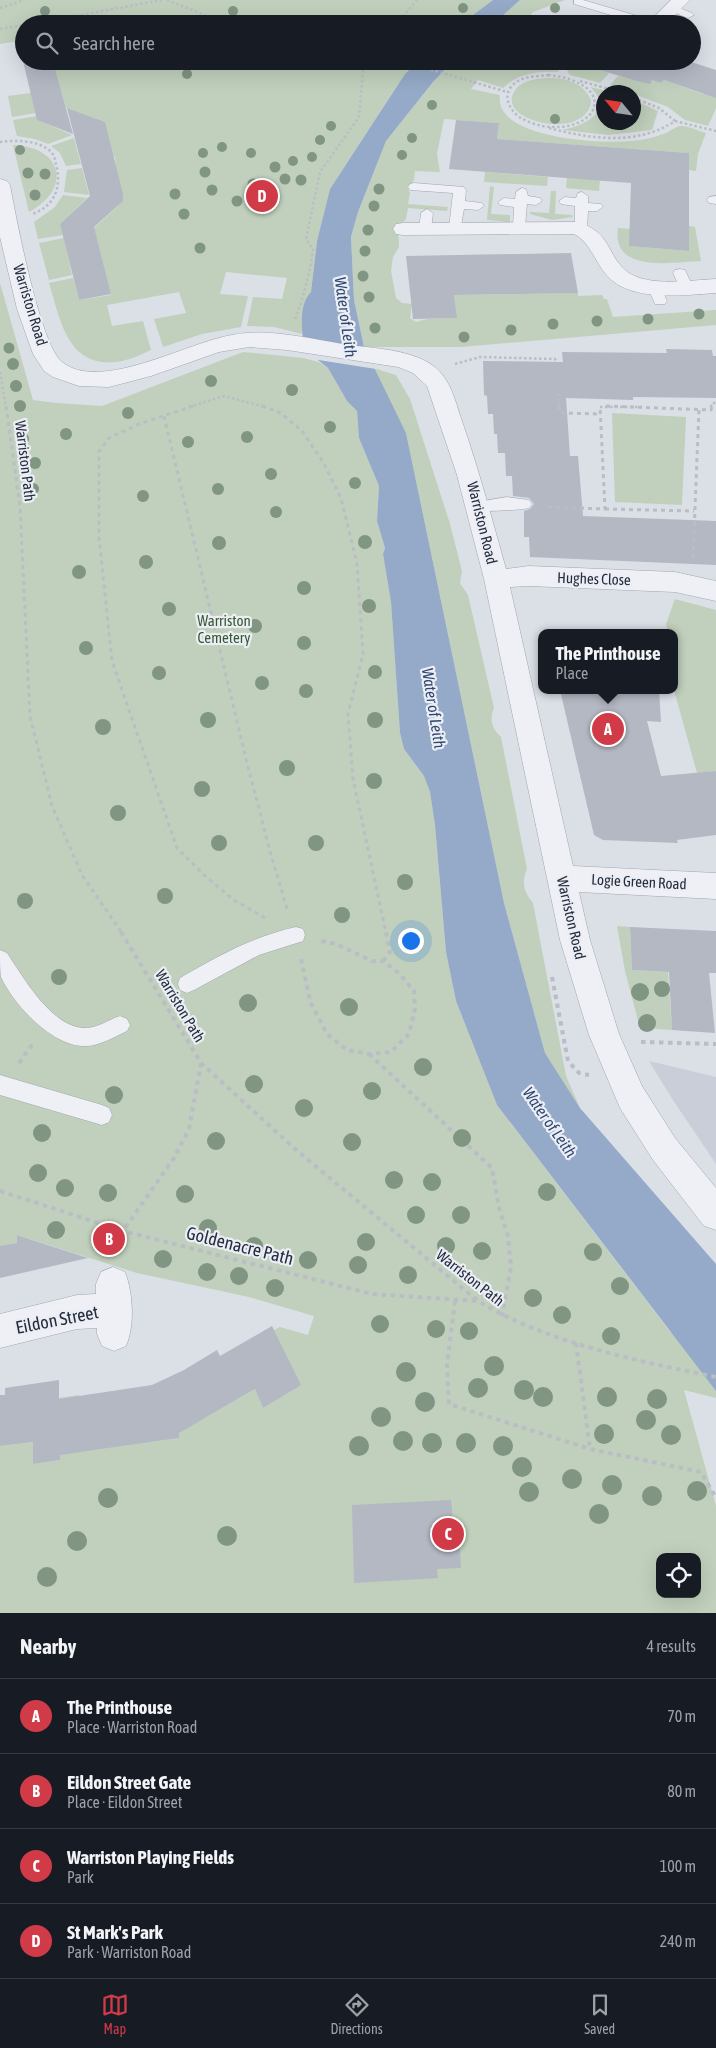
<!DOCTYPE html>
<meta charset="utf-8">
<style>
:root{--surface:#171b24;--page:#20242c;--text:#f1f3f6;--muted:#9ea1a6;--line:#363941;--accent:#d13b48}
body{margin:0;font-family:"Asap Condensed",sans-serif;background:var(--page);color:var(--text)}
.controls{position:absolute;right:15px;bottom:15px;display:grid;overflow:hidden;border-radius:10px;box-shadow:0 5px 20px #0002}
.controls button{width:45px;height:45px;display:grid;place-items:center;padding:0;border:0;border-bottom:1px solid var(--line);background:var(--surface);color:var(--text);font:25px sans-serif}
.compass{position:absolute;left:596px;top:85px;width:45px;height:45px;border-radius:50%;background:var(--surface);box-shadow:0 5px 20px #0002;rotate:299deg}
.you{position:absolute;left:410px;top:940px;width:18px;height:18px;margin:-12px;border:4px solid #fff;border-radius:50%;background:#1a73e8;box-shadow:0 0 0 8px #1a73e833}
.badge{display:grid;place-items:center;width:32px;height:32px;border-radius:50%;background:var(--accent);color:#fff;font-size:16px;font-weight:700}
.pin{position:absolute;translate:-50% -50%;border:2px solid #fff;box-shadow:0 1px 5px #0006}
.popup{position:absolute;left:538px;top:629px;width:140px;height:65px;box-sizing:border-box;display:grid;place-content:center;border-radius:10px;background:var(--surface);filter:drop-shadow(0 1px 4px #0005);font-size:16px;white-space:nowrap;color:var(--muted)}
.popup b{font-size:19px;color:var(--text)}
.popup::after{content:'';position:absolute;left:50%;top:100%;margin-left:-10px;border:10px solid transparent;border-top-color:var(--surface)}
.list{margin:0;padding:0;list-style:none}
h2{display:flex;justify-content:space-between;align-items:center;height:65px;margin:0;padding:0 20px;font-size:21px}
h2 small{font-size:16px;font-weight:400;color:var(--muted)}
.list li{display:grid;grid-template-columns:32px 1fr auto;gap:15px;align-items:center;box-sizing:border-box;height:75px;padding:0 20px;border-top:1px solid var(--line)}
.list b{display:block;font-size:19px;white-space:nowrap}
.list p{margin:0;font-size:16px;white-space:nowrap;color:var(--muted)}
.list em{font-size:16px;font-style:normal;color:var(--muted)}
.icon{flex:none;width:28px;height:28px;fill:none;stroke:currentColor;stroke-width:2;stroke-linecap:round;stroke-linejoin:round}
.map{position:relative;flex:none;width:716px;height:1613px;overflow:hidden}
.search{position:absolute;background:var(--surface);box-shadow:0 5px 20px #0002;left:15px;right:15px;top:15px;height:55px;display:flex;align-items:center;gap:12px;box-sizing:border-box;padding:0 18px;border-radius:28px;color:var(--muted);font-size:19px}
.sheet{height:365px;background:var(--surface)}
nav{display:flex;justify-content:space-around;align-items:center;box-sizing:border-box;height:70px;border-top:1px solid var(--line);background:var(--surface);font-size:14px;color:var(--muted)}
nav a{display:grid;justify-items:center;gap:2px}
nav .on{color:var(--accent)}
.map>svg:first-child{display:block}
.built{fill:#c9ced8}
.green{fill:#c0d0bc;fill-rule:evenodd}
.water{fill:#95aac8}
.pier{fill:#dbdfe6}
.building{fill:#b3b8c3}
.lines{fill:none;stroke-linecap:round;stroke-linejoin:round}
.lane-casing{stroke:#a1a6b0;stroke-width:1}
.street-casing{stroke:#a1a6b0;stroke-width:1}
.path-far2{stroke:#babdc5;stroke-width:2.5;stroke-dasharray:2.5 2.5;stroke-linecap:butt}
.path-far1{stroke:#babdc5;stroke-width:3;stroke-dasharray:4 4;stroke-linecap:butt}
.path{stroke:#babdc5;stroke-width:4;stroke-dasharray:4.5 4.5;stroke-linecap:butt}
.lane{fill:#eef0f5;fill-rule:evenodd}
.street{fill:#eef0f5;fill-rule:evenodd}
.tree{fill:#819583}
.labels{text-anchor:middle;stroke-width:4.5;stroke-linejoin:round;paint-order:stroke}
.street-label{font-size:15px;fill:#252c3d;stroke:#ebeef4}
.park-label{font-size:15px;fill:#375932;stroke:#ebeef4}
.water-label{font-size:16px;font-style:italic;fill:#2f4871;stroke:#ebeef4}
.near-street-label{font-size:18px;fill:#252c3d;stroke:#ebeef4}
</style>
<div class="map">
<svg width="716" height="1613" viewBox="0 0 716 1613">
<rect width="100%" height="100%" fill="#dbdfe6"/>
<path class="built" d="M 649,1061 L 716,1077 L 716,1164 L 671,1097 Z"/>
<g class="green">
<path d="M 0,0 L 493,0 L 461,24 L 24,24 L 24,40 L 0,44 Z"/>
<path d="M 520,0 L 565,0 L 533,12 L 524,24 L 493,24 Z"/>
<path d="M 53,61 L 418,61 L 405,74 L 330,189 L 317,241 L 311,292 L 302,321 L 302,334 L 274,327 L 247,326 L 253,297 L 282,299 L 287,278 L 226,272 L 220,294 L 248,296 L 241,327 L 202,334 L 163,347 L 154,319 L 186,313 L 179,292 L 107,305 L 112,326 L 143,321 L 151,350 C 142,354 132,359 122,361 C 68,371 61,322 49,283 L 73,278 L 79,300 L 111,295 L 94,228 L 118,206 L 115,157 L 113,157 L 97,119 L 66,108 Z"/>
<path d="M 453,61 L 519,61 L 538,67 L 540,65 L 544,66 L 548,61 L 553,61 L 559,72 C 539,71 518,73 503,88 L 478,80 L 471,89 L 500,95 C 493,139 604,144 632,141 C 644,140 656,137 666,133 C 670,131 675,127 680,126 C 687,125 699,131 706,133 L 698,154 L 696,171 L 689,170 L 688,153 L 497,139 L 499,123 L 444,119 L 437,154 L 440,172 L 415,171 L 414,180 L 408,188 L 410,193 L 408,204 L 448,207 L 447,211 L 408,208 L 406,219 L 398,227 L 399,247 L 393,257 L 391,271 L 396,298 L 402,303 L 412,304 L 410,318 L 416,322 L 427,319 L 451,318 L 456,315 L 454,295 L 578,293 L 578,296 L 602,295 L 604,299 L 607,299 L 613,317 L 716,310 L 716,325 L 461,347 L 364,347 L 354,300 L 351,237 L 358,212 L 386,141 L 433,82 Z"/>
<path d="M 561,61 L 571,61 L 609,73 L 600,83 L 570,75 Z"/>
<path d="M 618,76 L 649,83 L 652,80 L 661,83 L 664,80 L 703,94 L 711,93 L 716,88 L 716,108 L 708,126 L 685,120 L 668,107 L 634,94 L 634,92 L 610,85 Z"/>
<path d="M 545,78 C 563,77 585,82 591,101 C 587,142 496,122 514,92 C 520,81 534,79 545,78 Z"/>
<path d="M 590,87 L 611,92 L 604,92 L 604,122 L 634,122 L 634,100 L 658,111 L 652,130 L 608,135 L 562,130 C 584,126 616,111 590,87 Z"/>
<path d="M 31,93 L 36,113 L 12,117 L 8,96 Z"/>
<path d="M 37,116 L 38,120 L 72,135 L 48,144 L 35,139 L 17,136 L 13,120 Z"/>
<path d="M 74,138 L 81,164 L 66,166 L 60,153 L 51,146 Z"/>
<path d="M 13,145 C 62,147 73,188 29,212 Z"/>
<path d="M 82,168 L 89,195 L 64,192 L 67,170 Z"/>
<path d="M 485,172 L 548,177 L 547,186 L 484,182 Z"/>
<path d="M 567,178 L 600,179 L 599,191 L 566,188 Z"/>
<path d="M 490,186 L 494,187 L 491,214 L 510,215 L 510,222 L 487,220 Z"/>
<path d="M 551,191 L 556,191 L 555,214 L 572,215 L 573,217 L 552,220 L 530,214 L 530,212 L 549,213 Z"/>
<path d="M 63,195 L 87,198 L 60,224 L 63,235 L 38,239 L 34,222 L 55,207 Z"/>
<path d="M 689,226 L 695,227 L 701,261 C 674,262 611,274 618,228 L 630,229 L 630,246 L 689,251 Z"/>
<path d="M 64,238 L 72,275 L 49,280 L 39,243 Z"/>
<path d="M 0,283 L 33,400 L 57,403 L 102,406 L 243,352 L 303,358 L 319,362 L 328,368 L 347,401 L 357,411 L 359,438 L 379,486 L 377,521 L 385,548 L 383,554 L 391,602 L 400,733 L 404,749 L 424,776 L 430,792 L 435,825 L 446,952 L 456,1001 L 497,1105 L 671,1333 L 716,1342 L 716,1398 L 684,1390 L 716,1506 L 716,1613 L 0,1613 L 0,1446 L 33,1442 L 33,1464 L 60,1460 L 59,1398 L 79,1395 L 80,1452 L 179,1438 L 178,1426 L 197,1400 L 205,1418 L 255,1389 L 263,1408 L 300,1385 L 274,1330 L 280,1327 L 308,1335 L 314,1316 L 249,1297 L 137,1273 L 17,1235 L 17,1243 L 0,1247 ZM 660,1557 L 697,1557 L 697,1594 L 660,1594 Z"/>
<path d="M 373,368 L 396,375 L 410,399 L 450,524 L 462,571 L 460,583 L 468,595 L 494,708 C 489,720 492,728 501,737 L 527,869 C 521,883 524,892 533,903 L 566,1076 L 580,1108 L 545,1053 L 504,903 L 406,433 Z"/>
<path d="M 612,413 L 686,417 L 682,505 L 615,502 Z"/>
<path d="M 675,599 L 716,610 L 716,771 L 697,773 L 674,690 L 674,633 L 668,633 L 666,624 Z"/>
<path d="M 617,926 L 630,927 L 632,970 L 668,972 L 672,1030 L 640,1028 L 625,971 Z"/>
</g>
<g class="water">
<path d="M 493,0 L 520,0 L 493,24 L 461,24 Z"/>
<path d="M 418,61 L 453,61 L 433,82 L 386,141 L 358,212 L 351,237 L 354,300 L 364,347 L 406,433 L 504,903 L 545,1053 L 580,1108 L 716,1264 L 716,1391 L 497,1105 L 456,1001 L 446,952 L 435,825 L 430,792 L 424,776 L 404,749 L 400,733 L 391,602 L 383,554 L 385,548 L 377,521 L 379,486 L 359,438 L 357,411 L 347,401 L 328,368 L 304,349 C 302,331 298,305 311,292 L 317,241 L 330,189 L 405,74 Z"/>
</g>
<path class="pier" d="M 300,338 L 367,348 L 376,369 L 312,359 L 302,350 Z"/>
<g class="building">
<path d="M 23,61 L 53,61 L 73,134 L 37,120 Z"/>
<path d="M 569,61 L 688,61 L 716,70 L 716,98 L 664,80 L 661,83 L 652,80 L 650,84 L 637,81 Z"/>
<path d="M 67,108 L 105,122 L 123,194 L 123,201 L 94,227 L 111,294 L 79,300 L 60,224 L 90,196 Z"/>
<path d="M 456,120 L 499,123 L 497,139 L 689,153 L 689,251 L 629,246 L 631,183 L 449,169 Z"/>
<path d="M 571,253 L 578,293 L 454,295 L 457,318 L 413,319 L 406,256 Z"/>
<path d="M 666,349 L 712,350 L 713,356 L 716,356 L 716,398 L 633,397 L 633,400 L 566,398 L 570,456 L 578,456 L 583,516 L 716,521 L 716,565 L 530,557 L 529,537 L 524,537 L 524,511 L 530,509 L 534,504 L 529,498 L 513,496 L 512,476 L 506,476 L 505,453 L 498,453 L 497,434 L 494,434 L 493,414 L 488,414 L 487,396 L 484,395 L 483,361 L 563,362 L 562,352 L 667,353 Z"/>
<path d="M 560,690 L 659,690 L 661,722 L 647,721 L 661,776 L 716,771 L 716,835 L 677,840 L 678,843 L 603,840 L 594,835 Z"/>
<path d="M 630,927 L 716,931 L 716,973 L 709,973 L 715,1033 L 672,1030 L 669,972 L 632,970 Z"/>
<path d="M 17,1235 L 35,1241 L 88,1258 L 0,1278 L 0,1246 L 17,1243 Z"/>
<path d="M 272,1326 L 301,1385 L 263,1408 L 255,1389 L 179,1433 L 179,1438 L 60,1455 L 60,1460 L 33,1464 L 33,1442 L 0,1446 L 0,1395 L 5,1395 L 5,1388 L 59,1380 L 59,1399 L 152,1385 L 184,1370 L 217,1350 L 220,1356 Z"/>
<path d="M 451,1500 L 454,1533 L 459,1533 L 461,1568 L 437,1569 L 438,1578 L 354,1583 L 352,1505 Z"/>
</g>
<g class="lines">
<g class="lane-casing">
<g id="lane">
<path d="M 574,0 L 583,0 L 658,22 L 659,24 L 641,24 L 574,4 Z"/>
<path d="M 672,5 L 692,13 L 694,15 L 688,18 L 668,10 L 666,8 Z"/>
<path d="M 414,183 L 464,187 L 466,190 L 465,201 L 482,203 L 484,206 L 478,210 L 464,209 L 460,231 L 450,231 L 449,228 L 453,193 L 410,190 L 408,187 L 410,184 Z"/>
<path d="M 522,188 L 526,189 L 528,196 L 540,198 L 542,201 L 536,205 L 527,204 L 525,227 L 519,231 L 513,227 L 514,207 L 500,205 L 498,202 L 504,198 L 515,199 L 516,192 Z"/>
<path d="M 582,192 L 588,196 L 588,203 L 601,204 L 603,207 L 597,211 L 588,211 L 587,229 L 581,233 L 575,229 L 575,206 L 561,204 L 559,201 L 565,197 L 576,198 L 578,193 Z"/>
<path d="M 716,196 L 716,204 L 709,203 L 707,200 L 709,197 Z"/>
<path d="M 427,209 L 433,213 L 431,229 L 425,233 L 419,229 L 421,213 Z"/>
<path d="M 680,269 L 685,270 L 693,287 L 691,290 L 681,290 L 673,273 L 675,270 Z"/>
<path d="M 655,284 L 660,285 L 667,301 L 665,304 L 655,304 L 648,288 L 650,285 Z"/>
<path d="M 507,497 L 529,500 L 532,504 L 529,508 C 524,510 476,512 472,511 L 469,507 L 472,503 Z"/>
<path d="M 296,927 L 303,929 L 305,935 L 303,941 L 259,955 L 194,990 L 187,993 L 180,990 L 178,984 L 180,978 C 218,956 254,936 296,927 Z"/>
<path d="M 0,950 L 7,953 C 23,977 51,1026 83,1028 C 96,1029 108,1020 120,1016 L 127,1019 L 130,1025 L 127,1031 C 114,1037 98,1047 83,1046 C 51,1045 14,1005 1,977 C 0,970 0,958 0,950 Z"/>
<path d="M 0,1075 L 102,1105 L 109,1108 L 112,1115 L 109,1122 L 102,1125 L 0,1095 Z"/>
</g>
</g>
<g class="street-casing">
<g id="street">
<path d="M 671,0 L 690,0 L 666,24 L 647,24 Z"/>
<path d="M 0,179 L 7,181 L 10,185 C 16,217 40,345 62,362 C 100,393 188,342 232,335 C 268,328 306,338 342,344 C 367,348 395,348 419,358 C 429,362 438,368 444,377 C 453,389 457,407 462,421 C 479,470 492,519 506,569 L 529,566 L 675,572 L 716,581 L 716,601 L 675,592 L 529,586 L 510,587 L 573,866 L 716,873 L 716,899 L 579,892 L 590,940 L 619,1034 L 642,1086 L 675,1138 L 716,1188 L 716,1230 L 704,1226 L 653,1160 L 620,1108 L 589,1035 L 560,940 L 484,579 L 457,475 L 427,386 L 413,373 L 398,367 L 287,350 L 249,347 L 219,352 L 151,376 L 109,387 L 79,386 L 53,377 L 44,371 L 33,354 L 17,309 L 0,237 Z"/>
<path d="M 576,222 C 613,231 605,256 629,273 C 650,287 692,280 716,279 L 716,293 C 684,295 627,303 605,273 C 594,260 590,242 574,234 L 403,235 L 396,234 L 393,229 L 396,224 L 403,223 Z"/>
<path d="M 113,1267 L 125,1272 C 133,1293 135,1325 126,1346 L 114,1351 L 102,1346 L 97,1334 L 97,1328 L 77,1329 L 0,1348 L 0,1314 L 77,1295 L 96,1294 L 96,1284 L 101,1272 Z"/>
</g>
</g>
<g class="path-far2">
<path d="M 167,0 L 227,24"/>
<path d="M 0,8 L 24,0"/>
<path d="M 32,24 L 162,0"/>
<path d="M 396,24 L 417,0"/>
<path d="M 0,29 L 24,25"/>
<path d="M 402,61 L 507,92"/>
<path d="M 548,75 C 621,83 600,135 542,126 C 534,124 525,121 518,116 C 502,102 504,85 525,78 C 532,76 541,76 548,75 Z"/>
<path d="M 580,81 L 620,92"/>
<path d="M 675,121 L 716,131"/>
<path d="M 549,128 C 591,139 637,146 675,121 L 659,108 L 634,98"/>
<path d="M 0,142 C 16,140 36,140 49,150 C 54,154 55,159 56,164 C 62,187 55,206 32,214"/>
<path d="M 295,319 C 304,296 310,273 313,249 L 306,239 L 320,172 L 359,117 L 364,61"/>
<path d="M 455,364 L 480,357 L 555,359 L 556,362"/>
<path d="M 0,372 L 6,407"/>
<path d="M 558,393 L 559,407"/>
<path d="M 189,407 L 224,396 L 265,407"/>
<path d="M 600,407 L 641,407"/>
<path d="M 711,407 L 712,403 L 716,403"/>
</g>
<g class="path-far1">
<path d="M 6,406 L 20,506 L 30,716 L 52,806 L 82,875 L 122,933"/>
<path d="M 193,406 L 139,424 L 109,438 L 99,452 L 99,537 L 112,661 L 177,848 L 204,875 L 234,900 L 265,918"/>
<path d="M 262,406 L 281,413 L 302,431 L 323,462 L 341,498 L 357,564 L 363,654 L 348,714 L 353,779 L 386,933"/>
<path d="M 559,406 L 560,413 L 601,414"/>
<path d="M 606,406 L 711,410 L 712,406"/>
<path d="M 164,416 L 246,759 L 271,855 L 288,912"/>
<path d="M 548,507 L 605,509 L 600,406"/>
<path d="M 605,509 L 694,511"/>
<path d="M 693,558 L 699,409"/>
</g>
<g class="path">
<path d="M 121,932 L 201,1063 L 295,1149 L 478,1301 C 547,1343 638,1361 716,1377"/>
<path d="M 301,959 L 310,1001 L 327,1034 L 347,1050 L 369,1054 L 391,1052 L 409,1034 L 415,1009 L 414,991 L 400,974 L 383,961 L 372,961 L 336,944 L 321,941"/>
<path d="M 383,961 L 390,952 L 386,932"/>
<path d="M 552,977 L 568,1061 L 579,1073 L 589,1075"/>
<path d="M 641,1042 L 716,1044"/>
<path d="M 369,1054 L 492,1168 L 499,1208 L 508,1236 L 511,1267 L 502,1316"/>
<path d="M 19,1063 L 34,1042"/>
<path d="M 0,1191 L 123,1231 L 372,1294 L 477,1301"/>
<path d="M 118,1253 L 123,1231 L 174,1158 L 189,1129 L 201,1064"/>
<path d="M 455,1301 L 447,1365 L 449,1404 L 590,1449 L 701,1472 L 716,1498"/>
<path d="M 576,1343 L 590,1449"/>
</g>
<use href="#lane" class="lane"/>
<use href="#street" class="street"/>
</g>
<g class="tree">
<circle cx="463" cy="8" r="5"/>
<circle cx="555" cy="8" r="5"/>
<circle cx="45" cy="11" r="5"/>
<circle cx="233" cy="11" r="5"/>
<circle cx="187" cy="74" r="5"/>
<circle cx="432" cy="105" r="5"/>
<circle cx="555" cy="119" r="5"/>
<circle cx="331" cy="126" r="5"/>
<circle cx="412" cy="138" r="5"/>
<circle cx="320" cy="140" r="5"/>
<circle cx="222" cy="147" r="5"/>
<circle cx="20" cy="150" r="5"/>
<circle cx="203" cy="153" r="5"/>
<circle cx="251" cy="153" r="5"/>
<circle cx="402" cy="155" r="5"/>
<circle cx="312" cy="157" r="5"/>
<circle cx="293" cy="161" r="5"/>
<circle cx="275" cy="167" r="5.5"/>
<circle cx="205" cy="172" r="5.5"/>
<circle cx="28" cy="173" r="5.5"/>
<circle cx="45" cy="174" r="5.5"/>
<circle cx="285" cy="179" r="5.5"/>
<circle cx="301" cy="180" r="5.5"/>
<circle cx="253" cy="184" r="5.5"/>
<circle cx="379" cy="189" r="5.5"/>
<circle cx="212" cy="190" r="5.5"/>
<circle cx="175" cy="194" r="5.5"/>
<circle cx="35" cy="195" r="5.5"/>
<circle cx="237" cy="201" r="5.5"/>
<circle cx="374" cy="206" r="5.5"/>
<circle cx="184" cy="214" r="5.5"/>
<circle cx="368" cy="230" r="5.5"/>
<circle cx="200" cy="248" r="5.5"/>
<circle cx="365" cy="251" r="5.5"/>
<circle cx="363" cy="276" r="5.5"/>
<circle cx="369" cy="297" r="5.5"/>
<circle cx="699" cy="314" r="5.5"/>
<circle cx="648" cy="319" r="5.5"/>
<circle cx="597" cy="321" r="5.5"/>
<circle cx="553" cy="324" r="5.5"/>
<circle cx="375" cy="328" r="5.5"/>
<circle cx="511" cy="330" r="5.5"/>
<circle cx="464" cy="337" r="5.5"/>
<circle cx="9" cy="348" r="5.5"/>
<circle cx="13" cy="364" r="6"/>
<circle cx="211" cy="381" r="6"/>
<circle cx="16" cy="386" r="6"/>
<circle cx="292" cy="390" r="6"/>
<circle cx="20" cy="406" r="6"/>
<circle cx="128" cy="413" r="6"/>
<circle cx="330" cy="427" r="6"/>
<circle cx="66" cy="434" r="6"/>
<circle cx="247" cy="437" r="6"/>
<circle cx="23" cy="439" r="6"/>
<circle cx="188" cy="442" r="6"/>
<circle cx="35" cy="463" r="6"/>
<circle cx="271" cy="474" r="6"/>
<circle cx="355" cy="483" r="6"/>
<circle cx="33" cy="489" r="6"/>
<circle cx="218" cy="489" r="6"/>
<circle cx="143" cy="496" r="6"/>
<circle cx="276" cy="512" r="6"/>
<circle cx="365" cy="542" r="7"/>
<circle cx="219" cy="543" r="7"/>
<circle cx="146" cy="562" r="7"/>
<circle cx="79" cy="572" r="7"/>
<circle cx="304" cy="588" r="7"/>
<circle cx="369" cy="606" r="7"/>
<circle cx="169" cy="609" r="7"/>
<circle cx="255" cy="626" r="7"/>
<circle cx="304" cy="643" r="7"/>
<circle cx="86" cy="648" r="7"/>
<circle cx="375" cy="672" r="7"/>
<circle cx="159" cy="673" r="7"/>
<circle cx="262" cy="683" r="7"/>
<circle cx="306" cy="691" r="7"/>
<circle cx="208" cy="720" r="8"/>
<circle cx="375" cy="720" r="8"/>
<circle cx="103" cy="727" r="8"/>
<circle cx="287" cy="768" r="8"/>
<circle cx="374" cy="781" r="8"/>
<circle cx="202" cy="789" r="8"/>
<circle cx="118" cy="813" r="8"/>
<circle cx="219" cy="843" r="8"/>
<circle cx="316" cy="843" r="8"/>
<circle cx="405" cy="882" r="8"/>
<circle cx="165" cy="896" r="8"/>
<circle cx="25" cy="901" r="8"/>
<circle cx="342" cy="915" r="8"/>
<circle cx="59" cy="977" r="8"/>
<circle cx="662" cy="989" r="8"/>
<circle cx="640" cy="992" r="9"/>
<circle cx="248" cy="1003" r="9"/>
<circle cx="349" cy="1007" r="9"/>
<circle cx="647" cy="1023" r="9"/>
<circle cx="423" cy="1067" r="9"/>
<circle cx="254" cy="1084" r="9"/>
<circle cx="372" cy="1091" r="9"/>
<circle cx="114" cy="1095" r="9"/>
<circle cx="304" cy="1108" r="9"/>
<circle cx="42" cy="1133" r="9"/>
<circle cx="462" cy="1138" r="9"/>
<circle cx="216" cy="1141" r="9"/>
<circle cx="352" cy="1142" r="9"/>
<circle cx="38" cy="1173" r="9"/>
<circle cx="394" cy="1180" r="9"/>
<circle cx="432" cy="1182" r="9"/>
<circle cx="65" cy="1188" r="9"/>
<circle cx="547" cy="1192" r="9"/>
<circle cx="108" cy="1193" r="9"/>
<circle cx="185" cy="1194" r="9"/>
<circle cx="416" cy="1215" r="9"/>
<circle cx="461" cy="1215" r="9"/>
<circle cx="208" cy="1228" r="9"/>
<circle cx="56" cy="1230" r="9"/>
<circle cx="366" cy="1242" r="9"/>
<circle cx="254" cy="1246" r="9"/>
<circle cx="446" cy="1246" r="9"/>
<circle cx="482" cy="1251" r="9"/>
<circle cx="593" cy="1252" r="9"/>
<circle cx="163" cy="1259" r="9"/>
<circle cx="308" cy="1260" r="9"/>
<circle cx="358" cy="1265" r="9"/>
<circle cx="207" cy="1272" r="9"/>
<circle cx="408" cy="1275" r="9"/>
<circle cx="239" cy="1276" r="9"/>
<circle cx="620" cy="1286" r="9"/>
<circle cx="275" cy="1288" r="9"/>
<circle cx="533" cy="1298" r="9"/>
<circle cx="562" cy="1315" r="9"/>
<circle cx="380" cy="1324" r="9"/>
<circle cx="436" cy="1329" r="9"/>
<circle cx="469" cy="1331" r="9"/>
<circle cx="611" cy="1336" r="9"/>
<circle cx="494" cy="1366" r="10"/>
<circle cx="406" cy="1372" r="10"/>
<circle cx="478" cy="1388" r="10"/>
<circle cx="524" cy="1390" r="10"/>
<circle cx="543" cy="1397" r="10"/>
<circle cx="607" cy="1397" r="10"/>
<circle cx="657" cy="1399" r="10"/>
<circle cx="425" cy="1402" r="10"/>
<circle cx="381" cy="1417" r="10"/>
<circle cx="646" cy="1420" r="10"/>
<circle cx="604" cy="1434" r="10"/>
<circle cx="671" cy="1435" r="10"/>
<circle cx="403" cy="1441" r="10"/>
<circle cx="432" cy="1443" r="10"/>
<circle cx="466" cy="1443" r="10"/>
<circle cx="359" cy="1446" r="10"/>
<circle cx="503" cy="1446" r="10"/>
<circle cx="522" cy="1467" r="10"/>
<circle cx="572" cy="1479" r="10"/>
<circle cx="612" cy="1485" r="10"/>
<circle cx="697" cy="1491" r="10"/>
<circle cx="529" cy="1492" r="10"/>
<circle cx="652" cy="1496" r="10"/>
<circle cx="108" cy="1498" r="10"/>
<circle cx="599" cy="1514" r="10"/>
<circle cx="227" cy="1536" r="10"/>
<circle cx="77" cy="1541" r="10"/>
<circle cx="47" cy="1577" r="10"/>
</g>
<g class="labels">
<g class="street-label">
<text transform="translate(30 305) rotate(73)" y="5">Warriston Road</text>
<text transform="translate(25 461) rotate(83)" y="5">Warriston Path</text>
<text transform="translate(482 523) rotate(76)" y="5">Warriston Road</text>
<text transform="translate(594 579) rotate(2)" y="5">Hughes Close</text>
<text transform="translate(639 882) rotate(3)" y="5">Logie Green Road</text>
<text transform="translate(571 918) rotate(77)" y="5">Warriston Road</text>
<text transform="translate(180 1006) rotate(59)" y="5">Warriston Path</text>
<text transform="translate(470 1278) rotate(38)" y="5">Warriston Path</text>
</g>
<g class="park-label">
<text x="224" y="626">Warriston<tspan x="224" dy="17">Cemetery</tspan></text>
</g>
<g class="water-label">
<text transform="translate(346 317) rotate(82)" y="6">Water of Leith</text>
<text transform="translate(434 708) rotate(81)" y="6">Water of Leith</text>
<text transform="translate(550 1122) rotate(55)" y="6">Water of Leith</text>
</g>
<g class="near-street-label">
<text transform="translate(240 1246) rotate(14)" y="6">Goldenacre Path</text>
<text transform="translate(57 1320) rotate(-11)" y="6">Eildon Street</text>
</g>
</g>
</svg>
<div class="controls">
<button><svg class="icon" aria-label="locate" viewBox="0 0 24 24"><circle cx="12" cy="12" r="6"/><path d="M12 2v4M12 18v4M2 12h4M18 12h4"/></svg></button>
</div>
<svg class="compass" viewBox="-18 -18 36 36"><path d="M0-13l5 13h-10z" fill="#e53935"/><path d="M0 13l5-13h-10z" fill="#9ea1a6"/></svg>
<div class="you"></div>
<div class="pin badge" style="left:608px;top:729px">A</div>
<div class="popup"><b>The Printhouse</b>Place</div>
<div class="pin badge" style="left:109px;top:1239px">B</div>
<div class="pin badge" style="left:448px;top:1534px">C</div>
<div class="pin badge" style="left:262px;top:196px">D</div>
<div class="search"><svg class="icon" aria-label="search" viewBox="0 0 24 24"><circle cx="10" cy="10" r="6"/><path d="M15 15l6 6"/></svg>Search here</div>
</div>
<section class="sheet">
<h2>Nearby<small>4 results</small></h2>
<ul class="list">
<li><span class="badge">A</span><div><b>The Printhouse</b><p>Place · Warriston Road</p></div><em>70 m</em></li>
<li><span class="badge">B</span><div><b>Eildon Street Gate</b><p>Place · Eildon Street</p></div><em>80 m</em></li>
<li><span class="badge">C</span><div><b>Warriston Playing Fields</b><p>Park</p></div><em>100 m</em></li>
<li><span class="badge">D</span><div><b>St Mark's Park</b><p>Park · Warriston Road</p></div><em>240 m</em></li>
</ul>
</section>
<nav>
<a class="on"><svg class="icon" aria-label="map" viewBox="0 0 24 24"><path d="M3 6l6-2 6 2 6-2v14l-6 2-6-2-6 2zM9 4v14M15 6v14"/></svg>Map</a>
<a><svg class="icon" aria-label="directions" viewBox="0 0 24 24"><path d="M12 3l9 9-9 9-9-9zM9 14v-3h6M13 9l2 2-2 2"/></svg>Directions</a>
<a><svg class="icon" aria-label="saved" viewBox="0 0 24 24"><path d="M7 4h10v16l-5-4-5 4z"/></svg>Saved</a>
</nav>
